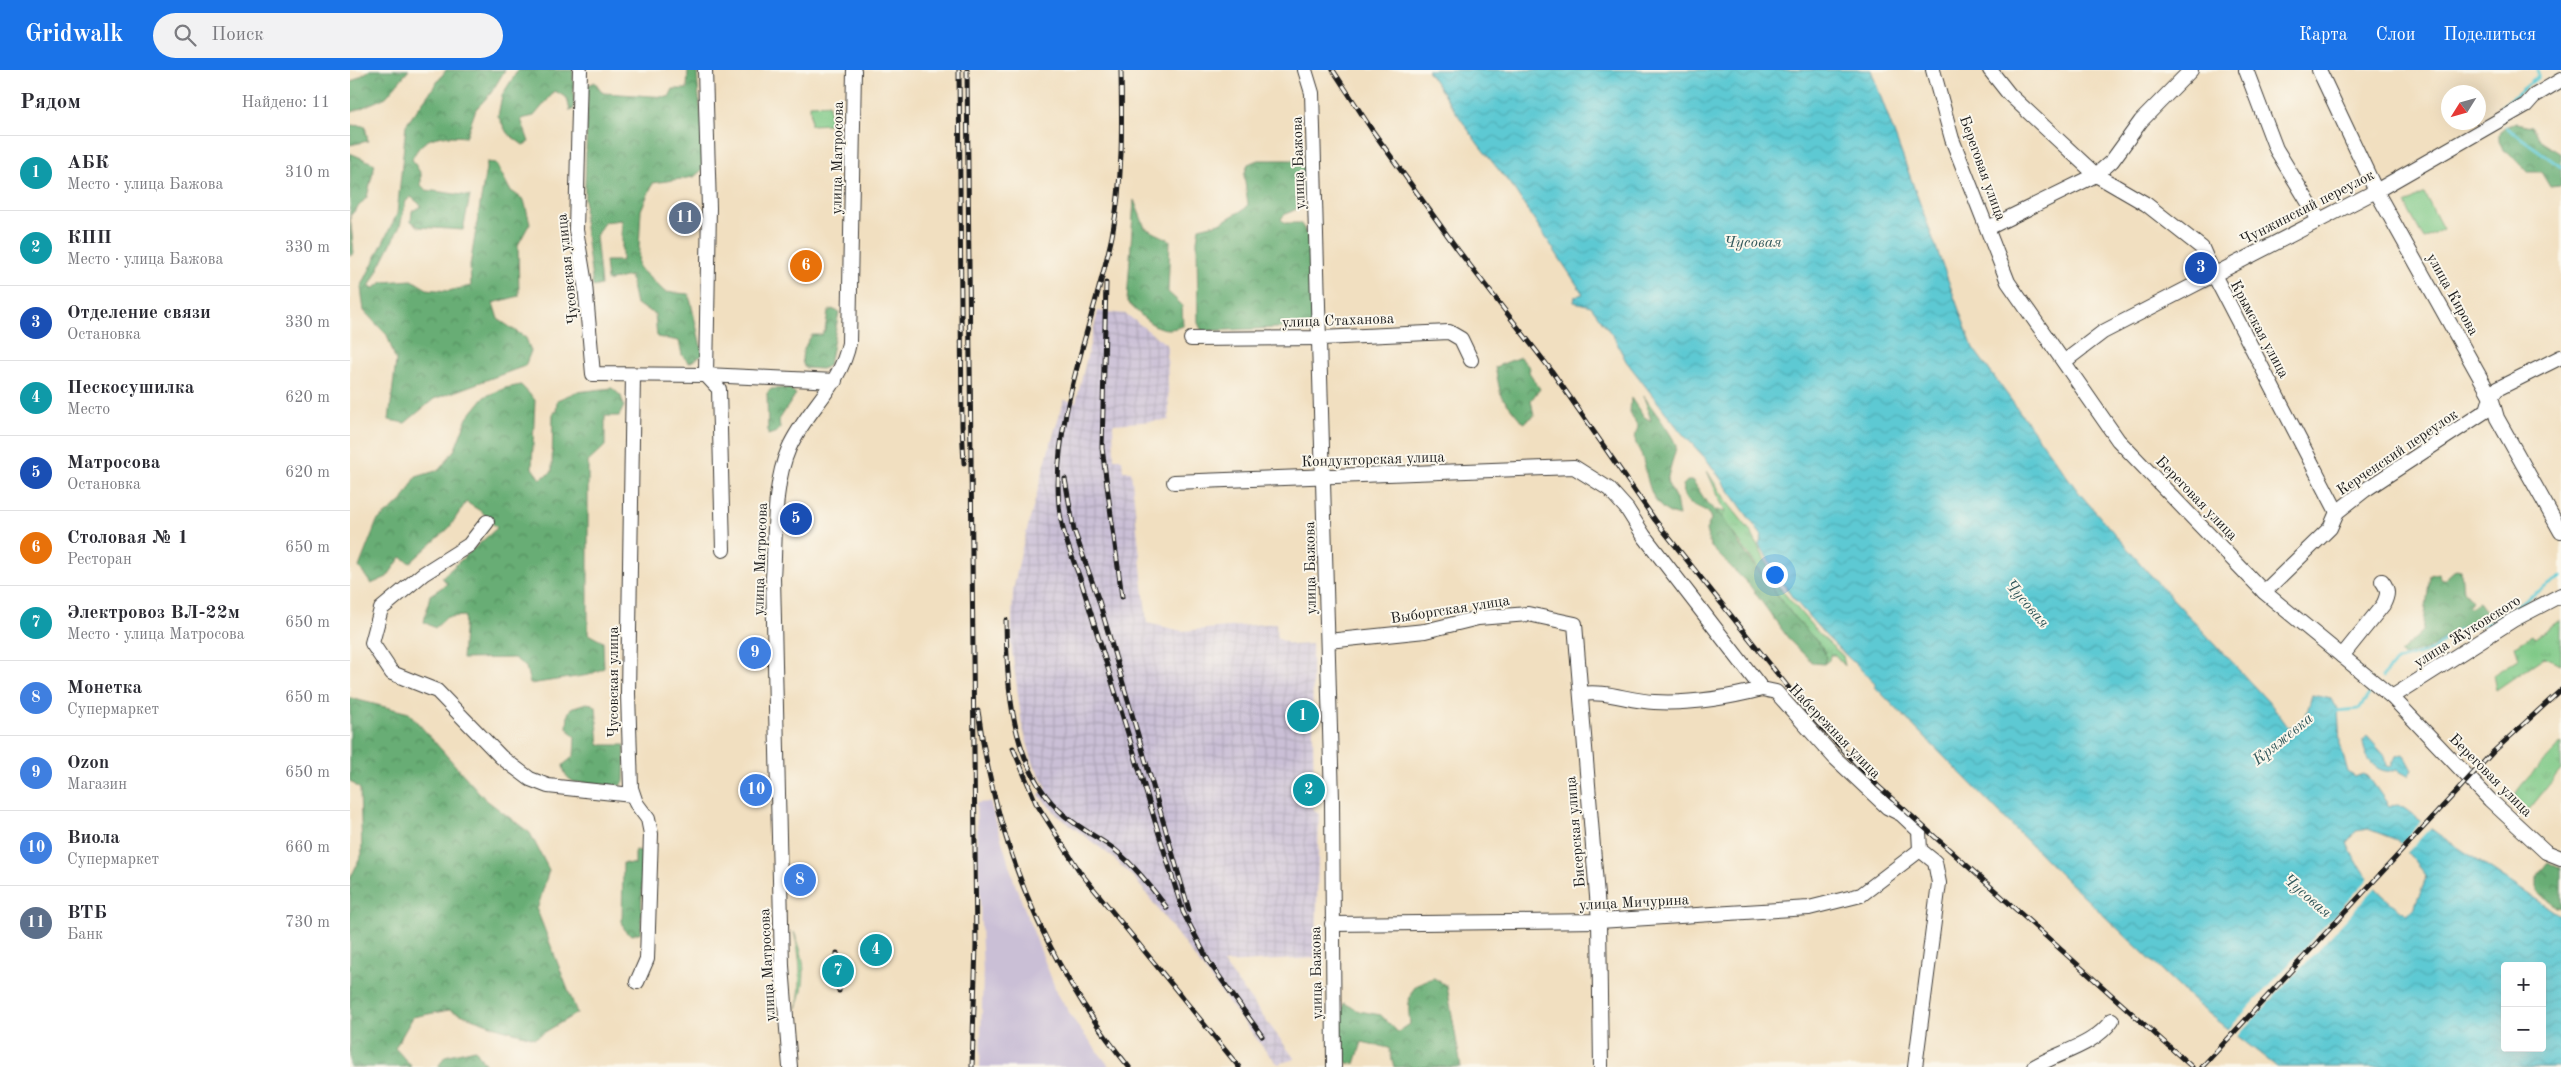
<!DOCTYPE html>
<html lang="ru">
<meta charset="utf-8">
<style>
:root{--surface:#fff;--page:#f2f2f3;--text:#2b2b33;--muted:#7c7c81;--line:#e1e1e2;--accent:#1a73e8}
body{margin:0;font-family:"Old Standard TT",serif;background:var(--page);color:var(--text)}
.controls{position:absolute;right:15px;bottom:15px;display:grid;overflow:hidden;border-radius:5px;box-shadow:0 5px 20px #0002}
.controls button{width:45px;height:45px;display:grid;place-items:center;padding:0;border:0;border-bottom:1px solid var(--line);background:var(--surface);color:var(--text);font:25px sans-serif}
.compass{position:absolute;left:2091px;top:15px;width:45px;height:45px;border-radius:50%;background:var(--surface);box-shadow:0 5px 20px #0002;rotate:233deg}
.you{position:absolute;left:1424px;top:504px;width:18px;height:18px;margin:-12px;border:4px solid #fff;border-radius:50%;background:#1a73e8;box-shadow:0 0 0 8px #1a73e833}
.badge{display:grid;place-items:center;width:32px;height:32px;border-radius:50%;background:var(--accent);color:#fff;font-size:16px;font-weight:700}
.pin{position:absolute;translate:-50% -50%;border:2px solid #fff;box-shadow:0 1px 5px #0006}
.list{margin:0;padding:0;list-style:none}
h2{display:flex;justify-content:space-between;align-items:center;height:65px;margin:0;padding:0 20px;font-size:21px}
h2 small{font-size:16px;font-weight:400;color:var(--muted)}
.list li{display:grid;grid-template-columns:32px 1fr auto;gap:15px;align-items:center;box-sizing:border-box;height:75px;padding:0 20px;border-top:1px solid var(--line)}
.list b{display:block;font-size:19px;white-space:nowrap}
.list p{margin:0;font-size:16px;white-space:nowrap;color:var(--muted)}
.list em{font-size:16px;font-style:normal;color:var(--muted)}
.icon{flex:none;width:28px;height:28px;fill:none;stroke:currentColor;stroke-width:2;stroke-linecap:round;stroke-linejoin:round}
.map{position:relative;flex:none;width:2211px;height:997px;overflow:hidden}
header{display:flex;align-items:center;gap:30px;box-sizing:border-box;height:70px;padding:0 25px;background:var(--accent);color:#fff}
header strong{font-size:24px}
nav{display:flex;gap:28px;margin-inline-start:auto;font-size:18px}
.search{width:350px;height:45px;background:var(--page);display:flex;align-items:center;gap:12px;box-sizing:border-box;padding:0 18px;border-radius:28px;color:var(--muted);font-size:19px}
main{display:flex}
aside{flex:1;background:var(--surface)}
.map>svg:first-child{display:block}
.industrial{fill:url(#industrial-grid)}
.railway{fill:#cabfd6}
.grass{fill:url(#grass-tufts);stroke:#4e7252}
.forest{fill:url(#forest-crowns);stroke:#426448}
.park{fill:#7fc987;stroke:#4e7252}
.water{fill:url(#water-waves);stroke:#3c7278;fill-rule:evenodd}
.pier{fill:#f1dfc0}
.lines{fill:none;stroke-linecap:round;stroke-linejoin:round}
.stream{stroke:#5dc9d3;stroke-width:3}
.minor-casing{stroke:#3c3935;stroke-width:16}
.minor{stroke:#fff;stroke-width:14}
.rail-casing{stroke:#1c1c1c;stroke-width:5}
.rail{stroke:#fbf7ec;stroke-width:3;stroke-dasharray:9;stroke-linecap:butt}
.labels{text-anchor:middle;stroke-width:4;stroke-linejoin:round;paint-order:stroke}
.street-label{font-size:15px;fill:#1c1c1c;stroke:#fbf7ec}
.water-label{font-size:16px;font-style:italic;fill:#33595c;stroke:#fbf7ec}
</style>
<header>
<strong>Gridwalk</strong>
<div class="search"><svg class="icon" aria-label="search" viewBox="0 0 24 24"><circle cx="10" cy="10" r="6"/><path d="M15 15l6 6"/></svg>Поиск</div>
<nav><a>Карта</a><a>Слои</a><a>Поделиться</a></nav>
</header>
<main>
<aside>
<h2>Рядом<small>Найдено: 11</small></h2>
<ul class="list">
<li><span class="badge" style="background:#0f9aa8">1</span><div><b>АБК</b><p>Место · улица Бажова</p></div><em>310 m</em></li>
<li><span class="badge" style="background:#0f9aa8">2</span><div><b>КПП</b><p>Место · улица Бажова</p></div><em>330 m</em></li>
<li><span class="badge" style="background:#1a4fb4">3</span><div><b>Отделение связи</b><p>Остановка</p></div><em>330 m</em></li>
<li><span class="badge" style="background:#0f9aa8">4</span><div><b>Пескосушилка</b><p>Место</p></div><em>620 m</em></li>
<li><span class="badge" style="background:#1a4fb4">5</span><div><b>Матросова</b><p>Остановка</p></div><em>620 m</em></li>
<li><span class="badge" style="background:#e8710a">6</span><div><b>Столовая № 1</b><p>Ресторан</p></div><em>650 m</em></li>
<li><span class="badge" style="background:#0f9aa8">7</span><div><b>Электровоз ВЛ-22м</b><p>Место · улица Матросова</p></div><em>650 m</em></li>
<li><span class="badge" style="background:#3f7fe0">8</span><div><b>Монетка</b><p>Супермаркет</p></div><em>650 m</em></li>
<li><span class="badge" style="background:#3f7fe0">9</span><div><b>Ozon</b><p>Магазин</p></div><em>650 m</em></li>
<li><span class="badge" style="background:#3f7fe0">10</span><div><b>Виола</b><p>Супермаркет</p></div><em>660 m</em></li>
<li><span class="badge" style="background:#5c6f8a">11</span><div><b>ВТБ</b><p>Банк</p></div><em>730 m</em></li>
</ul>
</aside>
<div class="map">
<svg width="2211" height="997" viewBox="0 0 2211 997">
<defs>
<pattern id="industrial-grid" width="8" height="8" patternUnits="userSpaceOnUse" patternTransform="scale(1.25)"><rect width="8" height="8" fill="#cabfd6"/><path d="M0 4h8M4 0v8" fill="none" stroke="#ada4b7"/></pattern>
<pattern id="grass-tufts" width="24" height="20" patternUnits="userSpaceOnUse" patternTransform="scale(1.25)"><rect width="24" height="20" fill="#7fc987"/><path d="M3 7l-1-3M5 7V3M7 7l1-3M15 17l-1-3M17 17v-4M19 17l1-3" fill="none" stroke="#6dac74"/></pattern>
<pattern id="forest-crowns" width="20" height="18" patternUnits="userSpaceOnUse" patternTransform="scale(1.25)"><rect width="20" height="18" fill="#67ad74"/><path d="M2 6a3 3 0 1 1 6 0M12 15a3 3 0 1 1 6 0" fill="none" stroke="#548c5e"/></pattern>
<pattern id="water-waves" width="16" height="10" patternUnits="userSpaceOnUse" patternTransform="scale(1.25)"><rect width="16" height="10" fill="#5dc9d3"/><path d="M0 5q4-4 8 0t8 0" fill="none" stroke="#50acb5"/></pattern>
</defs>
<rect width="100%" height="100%" fill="#fbf7ec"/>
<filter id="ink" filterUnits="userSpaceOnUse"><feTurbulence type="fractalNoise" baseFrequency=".02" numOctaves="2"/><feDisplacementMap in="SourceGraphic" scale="10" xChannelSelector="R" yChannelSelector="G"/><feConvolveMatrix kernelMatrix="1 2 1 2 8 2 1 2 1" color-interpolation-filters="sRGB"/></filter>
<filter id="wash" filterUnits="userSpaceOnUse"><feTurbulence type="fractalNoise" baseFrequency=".0096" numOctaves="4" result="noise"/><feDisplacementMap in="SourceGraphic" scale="20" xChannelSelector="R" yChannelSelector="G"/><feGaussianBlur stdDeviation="1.12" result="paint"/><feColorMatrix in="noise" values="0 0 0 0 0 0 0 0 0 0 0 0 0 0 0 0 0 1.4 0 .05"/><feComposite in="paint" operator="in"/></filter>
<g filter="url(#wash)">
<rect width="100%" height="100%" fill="#f1dfc0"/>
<path class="industrial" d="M 748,241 L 776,244 L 817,275 L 819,350 L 763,354 L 764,389 L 772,389 L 773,401 L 781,401 L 797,553 L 832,561 L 926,553 L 927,568 L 942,575 L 962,574 L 964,740 L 969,744 L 966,888 L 873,893 L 945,989 L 928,994 L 915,980 L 785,809 L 761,786 L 707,745 L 689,725 L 697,718 L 683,693 L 672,655 L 661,574 L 663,521 L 671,482 L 699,379 L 714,330 L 726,332 Z"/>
<path class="railway" d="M 640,732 L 665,814 L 707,923 L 729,958 L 760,997 L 630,997 L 633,905 L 626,733 Z"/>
<g class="grass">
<path d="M 1357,401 L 1377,432 L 1401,462 L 1428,516 L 1469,564 L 1493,586 L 1495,596 L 1485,585 L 1480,585 L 1479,590 L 1474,594 L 1476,587 L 1473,578 L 1444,547 L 1366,440 L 1375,442 Z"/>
<path d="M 2211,550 L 2211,594 L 2194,587 L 2146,620 L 2143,605 L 2169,588 L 2165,576 L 2182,565 L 2185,568 Z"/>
<path d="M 2211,673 L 2211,700 L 2177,742 L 2163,731 C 2165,715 2199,690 2211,673 Z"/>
<path d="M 444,862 C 456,890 457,909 447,938 C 452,912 451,888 444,862 Z"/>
</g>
<g class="forest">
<path d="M 20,0 L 59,0 L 36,27 L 0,43 L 0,13 Z"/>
<path d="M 96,0 L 155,0 L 141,23 L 126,39 L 116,67 C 91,65 74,64 62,89 L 71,104 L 71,115 L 76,120 L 120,126 L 113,160 L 69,157 L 61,151 L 62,141 L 72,136 L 61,127 L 56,131 L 50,156 L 19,217 L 24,218 L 33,212 L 62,210 L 77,219 L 98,221 L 121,216 L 120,196 L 137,92 L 146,93 L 160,120 L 174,130 L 180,153 L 168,175 L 169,226 L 143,233 L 148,249 L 176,268 L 181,281 L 175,296 L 84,329 L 55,353 L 39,350 L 46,291 L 37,265 L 14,241 L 11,217 L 47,144 L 56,55 Z"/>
<path d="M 168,0 L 223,0 L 224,39 L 220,41 L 217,28 L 205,21 L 184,46 L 171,49 L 179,72 L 173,75 L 157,63 L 148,46 L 152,25 Z"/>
<path d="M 338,0 L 347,0 C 348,33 356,66 353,99 L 344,107 L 303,113 L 291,140 L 288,197 L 315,222 L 339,224 L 353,285 L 339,293 L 332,285 L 329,271 L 307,267 L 305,244 L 286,234 L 280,206 L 257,211 L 255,191 L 272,191 L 272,150 L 254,152 L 246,166 L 251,215 L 243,217 L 234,150 L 238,15 L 245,12 L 253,23 L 319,27 L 323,19 L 337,19 Z"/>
<path d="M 2166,53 L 2181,56 L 2192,72 L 2211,84 L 2211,116 L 2200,117 L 2191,102 L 2177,102 L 2158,82 L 2153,80 L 2149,70 L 2149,63 L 2156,57 Z"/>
<path d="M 0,55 L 15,56 L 18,71 L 0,75 Z"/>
<path d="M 0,83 L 25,94 L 17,127 L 0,146 L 4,183 L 0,186 Z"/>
<path d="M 948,90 L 951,92 L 954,97 L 953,136 L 934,145 L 931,149 L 935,153 L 950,153 C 967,171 962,228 963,253 L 958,257 L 952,257 L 852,261 L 848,253 L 847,171 L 849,158 L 870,153 L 896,138 L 898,134 L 894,105 L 898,94 L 909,90 Z"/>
<path d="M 784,130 L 795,158 L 820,170 L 818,222 L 832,235 L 833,256 C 807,266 796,249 777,232 Z"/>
<path d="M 482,239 L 489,242 L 479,295 L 472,299 L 455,298 C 448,288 455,275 462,265 L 471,265 L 475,260 L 478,242 Z"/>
<path d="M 1170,287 L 1180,298 L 1179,302 L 1190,319 L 1181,330 L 1184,346 L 1173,353 L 1151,326 L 1145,297 Z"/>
<path d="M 171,315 L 185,330 L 182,398 L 190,409 L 202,402 L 203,342 L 206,342 L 207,330 L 226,322 L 262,318 L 271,326 L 274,336 L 269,346 L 255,346 L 255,376 L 238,392 L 238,564 L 253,572 L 254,598 L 239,605 L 180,614 L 176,597 L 164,588 L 112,589 L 115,546 L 97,547 L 85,558 L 74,552 L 80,525 L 97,514 L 92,507 L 147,458 L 132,442 L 116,432 L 99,458 L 60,493 L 51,487 L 37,507 L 21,514 L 9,497 L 27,451 L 52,431 L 66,407 L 89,400 L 105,379 L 117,348 L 134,327 L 155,318 Z"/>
<path d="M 434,318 L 440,319 L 446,324 L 429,350 L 430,358 L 427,362 L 418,365 L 417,323 L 421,319 Z"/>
<path d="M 1294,326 C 1300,336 1328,371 1326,378 C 1323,390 1319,400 1317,412 L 1326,429 L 1329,446 C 1300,440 1299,413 1293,390 C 1289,374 1281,376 1288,357 L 1280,342 L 1281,328 L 1293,346 L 1301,351 Z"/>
<path d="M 1337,411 L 1343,411 L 1357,433 L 1373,448 L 1391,477 L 1444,547 L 1473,578 L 1476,587 L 1474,594 L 1463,593 L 1441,572 L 1400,516 L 1360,476 L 1356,460 L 1361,449 L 1358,442 C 1343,433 1334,438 1333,415 Z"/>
<path d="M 2106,499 L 2111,500 L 2113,521 L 2122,531 L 2118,536 L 2121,537 L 2129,532 L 2136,541 L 2136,551 L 2104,560 L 2083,577 L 2054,586 L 2050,583 L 2073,561 L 2080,505 L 2088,503 L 2091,509 L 2095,509 Z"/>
<path d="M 0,628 L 59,643 L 135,729 L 180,763 L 199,800 L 187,840 L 227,943 L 185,968 L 149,958 L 99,940 L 63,947 L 45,978 L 62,997 L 0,997 L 0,809 L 12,784 L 10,719 L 0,711 Z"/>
<path d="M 236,633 L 242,634 L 246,637 L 249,675 L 275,675 L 274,712 L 270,716 L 224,712 C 217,708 214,704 213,695 L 224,686 L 225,667 L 217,658 L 218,644 L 221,638 Z"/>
<path d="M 285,780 L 293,781 L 291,862 L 283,865 L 277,863 L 272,855 L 273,793 L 285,794 Z"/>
<path d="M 2198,792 L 2211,799 L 2211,838 L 2206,837 L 2187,822 L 2187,806 Z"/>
<path d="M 1084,908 L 1097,916 L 1111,997 L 1044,997 L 1039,978 L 1012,972 L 1005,994 L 997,993 C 989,977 986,949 994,933 L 1009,941 L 1031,945 L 1048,962 L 1060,954 C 1057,930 1057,914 1084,908 Z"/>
<path d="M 125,979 L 137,997 L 88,997 L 95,986 Z"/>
</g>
<g class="park">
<path d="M 479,34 L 480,54 L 461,55 L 460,35 Z"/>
<path d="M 2074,123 L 2093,159 L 2074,169 L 2055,134 Z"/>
</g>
<g class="water">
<path d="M 1077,0 L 1521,0 L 1623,278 L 1730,424 L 1797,501 L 1925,639 L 1938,657 L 1953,656 L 1962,625 L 1981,629 L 1988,639 L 1990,674 L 1998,702 L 2005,707 L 2013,704 L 2018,706 L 2039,736 L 2049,735 L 2058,741 L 2088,764 L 2211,846 L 2211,997 L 1927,997 L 1848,935 L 1708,802 L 1525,617 L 1525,613 L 1476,566 L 1442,527 L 1409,475 L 1412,466 L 1357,390 L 1330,361 L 1276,291 L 1265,269 L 1241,236 L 1224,232 L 1225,226 L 1233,224 L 1164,119 L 1128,74 ZM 2018,759 L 2047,770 L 2076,805 C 2074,820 2067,824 2065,838 L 2057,844 C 2029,827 2010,802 1997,772 L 2006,761 ZM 2155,896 L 2192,896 L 2192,978 L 2155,978 Z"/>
<path d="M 2017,666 L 2035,686 L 2037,696 L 2041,697 L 2046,686 L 2053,684 L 2062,700 L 2058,706 L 2047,700 C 2027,706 2014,689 2013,670 Z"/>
</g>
<g class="pier">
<path d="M 2074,749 L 2082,756 L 2055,785 L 2049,776 Z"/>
<path d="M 2020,807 L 2027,816 L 1886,968 L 1877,961 Z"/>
</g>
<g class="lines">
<g class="stream">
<path d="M 2147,45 L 2151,37 L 2188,7 L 2188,0"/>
<path d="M 2156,57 L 2211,97"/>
<path d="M 2032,607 L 2046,591 L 2083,580 L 2105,561 L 2140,552 L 2211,507"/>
<path d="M 1986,641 L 2009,639 L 2020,623"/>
</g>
</g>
</g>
<g filter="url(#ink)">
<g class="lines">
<g class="minor-casing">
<g id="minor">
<path d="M 230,0 L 226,160 L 235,214 L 243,304 L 356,305 L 485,311"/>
<path d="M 355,0 L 359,138 L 356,305 L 369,319 L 373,480"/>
<path d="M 955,0 L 962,23 L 982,730 L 984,997"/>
<path d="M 1583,0 L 1602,69 L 1658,212 L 1768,370 L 1914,522 L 2042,627 L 2140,730 L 2196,782 L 2211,788"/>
<path d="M 1640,0 L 1659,24 L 1746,105 L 1796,134 L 1852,178 L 1863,203 L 1987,442"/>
<path d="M 1896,0 L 1926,79 L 1969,150"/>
<path d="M 1969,0 L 2026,121 L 2141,327 L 2147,348 L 2211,462"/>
<path d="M 1638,158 L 1746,105 L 1762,91 L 1791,51 L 1841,0"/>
<path d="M 841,269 L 971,268 L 1099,262 L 1111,269 L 1121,290"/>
<path d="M 1715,291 L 1753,262 L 2026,121 L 2176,35 L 2184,26 L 2211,10"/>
<path d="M 283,305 L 278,624 L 281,718 L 286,733 L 298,749 L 301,764 L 297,889 L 287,912"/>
<path d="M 824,412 L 1224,397 L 1259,419 L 1277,439 L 1294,466 L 1412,619 L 1426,622 L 1485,688 L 1537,737 L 1551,744 L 1569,761 L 1570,780 L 1585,792 L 1589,813 L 1565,997"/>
<path d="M 137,452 L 119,475 L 73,504 L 31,539 L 22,573 L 42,603 L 87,621 L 151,687 L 180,709 L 198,716 L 282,725"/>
<path d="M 1914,522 L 1980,458 L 1987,442 L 2015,420 L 2137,340 L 2141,327 L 2147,319 L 2211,287"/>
<path d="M 978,571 L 1075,561 L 1128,548 L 1178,544 L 1225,554 L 1249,851 L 1251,997"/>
<path d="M 1992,586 L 2033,535 C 2038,525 2039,520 2032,511"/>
<path d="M 1231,624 C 1256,620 1278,631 1304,632 C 1339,634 1377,628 1412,619"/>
<path d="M 2042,627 L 2163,550 L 2211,525"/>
<path d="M 982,854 L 1249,851 L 1459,838 L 1511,825 L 1570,780"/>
<path d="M 440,997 L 432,896 L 423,508 C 426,466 422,417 439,378 C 456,340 491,315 499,273 L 504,0"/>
<path d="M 1684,997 C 1709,982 1744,976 1762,950"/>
</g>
</g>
<use href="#minor" class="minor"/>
<g class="rail-casing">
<g id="rail">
<path d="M 609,0 L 612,356 L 614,393"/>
<path d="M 617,0 L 626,875 L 622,997"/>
<path d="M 771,0 C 772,56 773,111 762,166 C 745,248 701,352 709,435 C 711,461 722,486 731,511 L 833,842 L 859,892 L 912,966"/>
<path d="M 983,0 L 1022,60 L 1108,180 L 1201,300 L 1305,450 L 1461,646 L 1528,716 L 1842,997"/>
<path d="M 756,213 L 752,378 L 772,527"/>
<path d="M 715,409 L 724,460 L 749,531 L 839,840"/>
<path d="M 656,550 C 657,616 660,698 714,745 C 729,758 747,767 764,779 C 785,796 801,817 817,838"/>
<path d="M 628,641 C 646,772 695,894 779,997"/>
<path d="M 663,678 L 686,733 L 730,802 L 889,997"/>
<path d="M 487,883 L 489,921"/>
<path d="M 1852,997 L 2143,682 L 2211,620"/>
</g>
</g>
<use href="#rail" class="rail"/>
</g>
</g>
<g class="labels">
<g class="street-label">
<text transform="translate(487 88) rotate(-89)" y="5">улица Матросова</text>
<text transform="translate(948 93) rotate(-92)" y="5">улица Бажова</text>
<text transform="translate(1633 98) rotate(70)" y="5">Береговая улица</text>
<text transform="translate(1957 137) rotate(-27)" y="5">Чунжинский переулок</text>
<text transform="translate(217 199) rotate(-96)" y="5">Чусовская улица</text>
<text transform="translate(2103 224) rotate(61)" y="5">улица Кирова</text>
<text transform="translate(988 250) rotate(-2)" y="5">улица Стаханова</text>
<text transform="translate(1910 259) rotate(62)" y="5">Крымская улица</text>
<text transform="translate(2047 382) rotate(-34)" y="5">Керченский переулок</text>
<text transform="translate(1023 389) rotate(-2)" y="5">Кондукторская улица</text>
<text transform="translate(1847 428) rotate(46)" y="5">Береговая улица</text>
<text transform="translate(410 489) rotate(-88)" y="5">улица Матросова</text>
<text transform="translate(960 498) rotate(-91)" y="5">улица Бажова</text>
<text transform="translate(1100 539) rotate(-9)" y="5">Выборгская улица</text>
<text transform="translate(2117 561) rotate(-32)" y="5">улица Жуковского</text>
<text transform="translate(263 612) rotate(-90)" y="5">Чусовская улица</text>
<text transform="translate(1485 661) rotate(46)" y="5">Набережная улица</text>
<text transform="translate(2141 705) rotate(45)" y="5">Береговая улица</text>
<text transform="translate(1225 762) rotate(-95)" y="5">Бисерская улица</text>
<text transform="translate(1284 832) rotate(-3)" y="5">улица Мичурина</text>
<text transform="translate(417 895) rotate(-93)" y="5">улица Матросова</text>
<text transform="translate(966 903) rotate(-91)" y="5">улица Бажова</text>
</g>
<g class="water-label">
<text x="1403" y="177">Чусовая</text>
<text transform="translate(1678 533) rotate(49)" y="6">Чусовая</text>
<text transform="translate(1932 668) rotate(-39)" y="6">Кряжевка</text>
<text transform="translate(1958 825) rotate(41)" y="6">Чусовая</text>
</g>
</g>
</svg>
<div class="controls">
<button>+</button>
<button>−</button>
</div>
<svg class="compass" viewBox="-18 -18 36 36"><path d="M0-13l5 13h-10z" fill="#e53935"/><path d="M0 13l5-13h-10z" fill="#7c7c81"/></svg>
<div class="you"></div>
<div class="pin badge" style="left:953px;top:646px;background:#0f9aa8">1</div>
<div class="pin badge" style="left:959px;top:720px;background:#0f9aa8">2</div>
<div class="pin badge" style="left:1851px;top:198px;background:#1a4fb4">3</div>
<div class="pin badge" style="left:526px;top:880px;background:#0f9aa8">4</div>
<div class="pin badge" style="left:446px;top:449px;background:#1a4fb4">5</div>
<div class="pin badge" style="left:456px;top:196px;background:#e8710a">6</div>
<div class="pin badge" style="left:488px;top:901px;background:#0f9aa8">7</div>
<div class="pin badge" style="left:450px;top:810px;background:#3f7fe0">8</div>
<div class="pin badge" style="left:405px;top:583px;background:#3f7fe0">9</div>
<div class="pin badge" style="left:406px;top:720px;background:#3f7fe0">10</div>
<div class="pin badge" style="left:335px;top:148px;background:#5c6f8a">11</div>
</div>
</main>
